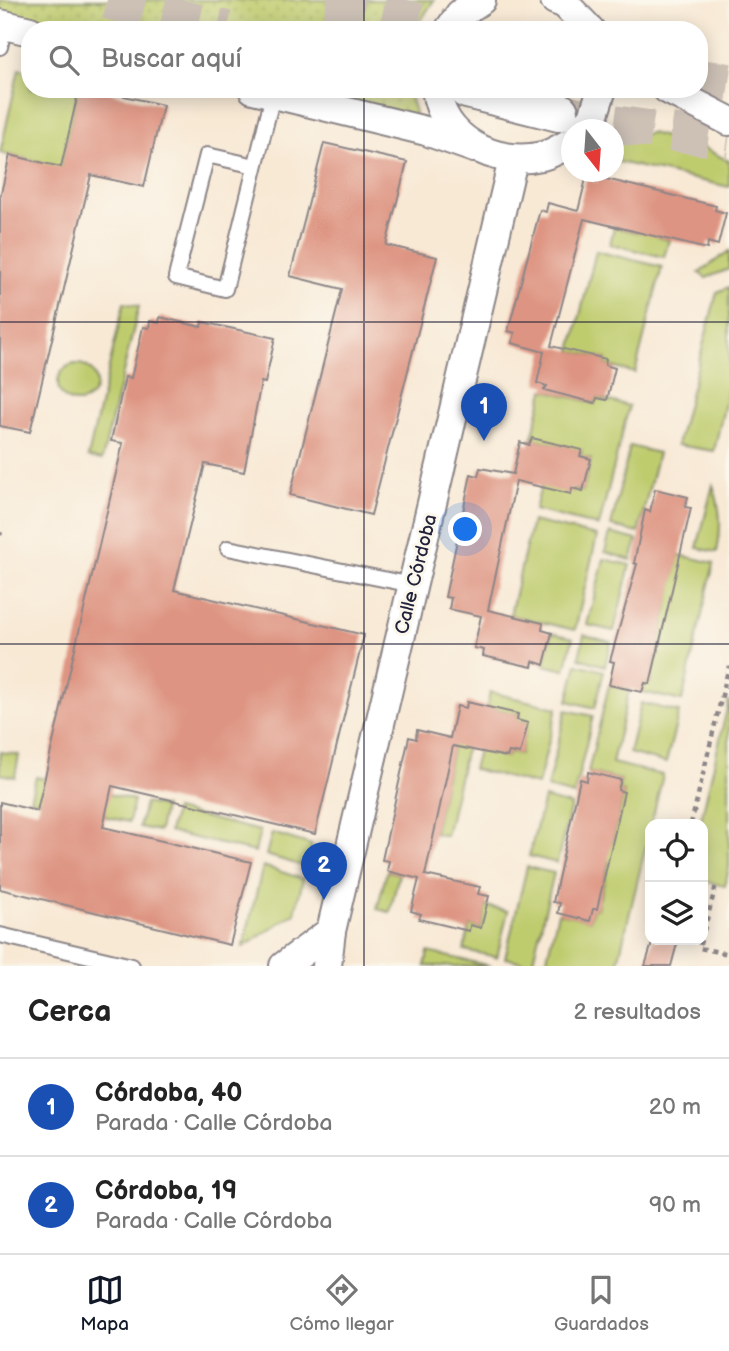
<!DOCTYPE html>
<html lang="es">
<meta charset="utf-8">
<style>
:root{--surface:#fff;--page:#f2f2f2;--text:#222;--muted:#767676;--line:#e0e0e0;--accent:#111827}
body{margin:0;font-family:"Balsamiq Sans",sans-serif;background:var(--page);color:var(--text)}
.controls{position:absolute;right:21px;bottom:21px;display:grid;overflow:hidden;border-radius:14px;box-shadow:0 4px 18px #0003}
.controls button{width:63px;height:63px;display:grid;place-items:center;padding:0;border:0;border-bottom:2px solid var(--line);background:var(--surface);color:var(--text);font:35px sans-serif}
.compass{position:absolute;left:561px;top:119px;width:63px;height:63px;border-radius:50%;background:var(--surface);box-shadow:0 4px 18px #0003;rotate:163deg}
.you{position:absolute;left:466px;top:530px;width:24px;height:24px;margin:-18px;border:5px solid #fff;border-radius:50%;background:#1a73e8;box-shadow:0 0 0 10px #1a73e833}
.badge{display:grid;place-items:center;width:46px;height:46px;border-radius:50%;background:var(--accent);color:#fff;font-size:23px;font-weight:700}
.pin{position:absolute;translate:-50% -58px;filter:drop-shadow(0 2px 4px #0008)}
.pin::after{content:'';position:absolute;top:37px;width:24px;height:21px;background:inherit;clip-path:polygon(0 0,100% 0,50% 100%)}
.list{margin:0;padding:0;list-style:none}
h2{display:flex;justify-content:space-between;align-items:center;height:91px;margin:0;padding:0 28px;font-size:30px}
h2 small{font-size:23px;font-weight:400;color:var(--muted)}
.list li{display:grid;grid-template-columns:46px 1fr auto;gap:21px;align-items:center;box-sizing:border-box;height:98px;padding:0 28px;border-top:2px solid var(--line)}
.list b{display:block;font-size:26px;white-space:nowrap}
.list p{margin:0;font-size:23px;white-space:nowrap;color:var(--muted)}
.list em{font-size:23px;font-style:normal;color:var(--muted)}
.icon{flex:none;width:38px;height:38px;fill:none;stroke:currentColor;stroke-width:2;stroke-linecap:round;stroke-linejoin:round}
.map{position:relative;flex:none;width:729px;height:966px;overflow:hidden}
.search{position:absolute;background:var(--surface);box-shadow:0 4px 18px #0003;left:21px;right:21px;top:21px;height:77px;display:flex;align-items:center;gap:18px;box-sizing:border-box;padding:0 24px;border-radius:28px;color:var(--muted);font-size:26px}
.sheet{height:287px;background:var(--surface)}
nav{display:flex;justify-content:space-around;align-items:center;box-sizing:border-box;height:98px;border-top:2px solid var(--line);background:var(--surface);font-size:19px;color:var(--muted)}
nav a{display:grid;justify-items:center;gap:4px}
nav .on{color:var(--accent)}
.map>svg:first-child{display:block}
.green{fill:#bfcc6e;stroke:#707754;stroke-width:2}
.park{fill:url(#park-dots);stroke:#707754;stroke-width:2}
.building{fill:#de9482}
.lines{fill:none;stroke-linecap:round;stroke-linejoin:round}
.highway-tunnel{stroke:#cdc1b6;stroke-width:38;stroke-dasharray:38 19;stroke-linecap:butt}
.lane-casing{stroke:#8d8688;stroke-width:18}
.street-casing{stroke:#8d8688;stroke-width:32}
.highway-casing{stroke:#8d8688;stroke-width:42}
.path{stroke:#8d8688;stroke-width:4.5;stroke-dasharray:5 5;stroke-linecap:butt}
.lane{stroke:#fff;stroke-width:14}
.street{stroke:#fff;stroke-width:28}
.highway{stroke:#fff;stroke-width:38}
.grid{fill:none;stroke:#22223b;stroke-width:2;stroke-opacity:0.55}
.labels{text-anchor:middle;stroke-width:6;stroke-linejoin:round;paint-order:stroke}
.street-label{font-size:19px;fill:#22223b;stroke:#fbf7ec}
</style>
<div class="map">
<svg width="729" height="966" viewBox="0 0 729 966">
<defs>
<pattern id="park-dots" width="8" height="8" patternUnits="userSpaceOnUse" patternTransform="scale(1.75)"><rect width="8" height="8" fill="#bfcc6e"/><path d="M2 2h.1M6 6h.1" fill="none" stroke="#a4af60" stroke-width="1.8" stroke-linecap="round"/></pattern>
</defs>
<rect width="100%" height="100%" fill="#fbf7ec"/>
<filter id="ink" filterUnits="userSpaceOnUse"><feTurbulence type="fractalNoise" baseFrequency=".0143" numOctaves="2"/><feDisplacementMap in="SourceGraphic" scale="14" xChannelSelector="R" yChannelSelector="G"/><feConvolveMatrix kernelMatrix="1 2 1 2 8 2 1 2 1" color-interpolation-filters="sRGB"/></filter>
<filter id="wash" filterUnits="userSpaceOnUse"><feTurbulence type="fractalNoise" baseFrequency=".00686" numOctaves="4" result="noise"/><feDisplacementMap in="SourceGraphic" scale="28" xChannelSelector="R" yChannelSelector="G"/><feGaussianBlur stdDeviation="1.57" result="paint"/><feColorMatrix in="noise" values="0 0 0 0 0 0 0 0 0 0 0 0 0 0 0 0 0 1.4 0 .05"/><feComposite in="paint" operator="in"/></filter>
<g filter="url(#wash)">
<rect width="100%" height="100%" fill="#f8e9d5"/>
<g class="green">
<path d="M 19,69 L 30,72 L 30,89 L 79,89 L 60,173 L 39,162 L 0,153 Z"/>
<path d="M 650,133 L 698,145 L 729,161 L 729,187 L 614,161 L 614,143 L 623,138 Z"/>
<path d="M 614,227 L 636,232 L 658,231 L 657,237 L 669,240 L 664,257 L 610,244 Z"/>
<path d="M 596,251 L 662,267 L 635,373 L 605,365 L 606,359 L 571,351 Z"/>
<path d="M 729,251 L 729,269 L 706,278 L 699,273 Z"/>
<path d="M 729,287 L 729,386 L 714,451 L 677,445 L 717,292 Z"/>
<path d="M 124,303 L 139,306 L 102,460 L 88,457 Z"/>
<circle cx="77" cy="383" r="19"/>
<path d="M 544,390 L 594,403 L 597,398 L 629,406 L 599,526 L 535,510 L 541,486 L 583,491 L 591,459 L 580,456 L 582,451 L 532,438 Z"/>
<path d="M 630,446 L 658,453 L 638,533 L 611,526 Z"/>
<path d="M 713,485 C 721,509 722,527 717,552 L 697,548 Z"/>
<path d="M 532,521 L 597,536 L 575,630 L 510,615 Z"/>
<path d="M 610,533 L 637,540 L 631,560 L 605,552 Z"/>
<path d="M 679,555 L 714,563 L 682,701 L 642,692 L 645,683 L 650,684 Z"/>
<path d="M 604,559 L 630,565 L 614,631 L 587,625 Z"/>
<path d="M 552,633 L 573,638 L 565,670 L 544,665 Z"/>
<path d="M 584,635 L 611,642 L 605,666 L 579,658 Z"/>
<path d="M 577,664 L 604,671 L 595,708 L 568,701 Z"/>
<path d="M 609,685 L 629,690 L 612,763 L 663,775 L 617,966 L 545,966 L 558,913 L 590,920 L 593,909 L 597,909 L 609,862 L 604,860 L 613,839 L 624,792 L 618,790 L 621,780 L 588,772 Z"/>
<path d="M 490,692 L 557,708 L 538,785 L 473,769 L 478,750 L 507,757 L 509,752 L 520,754 L 527,723 L 517,720 L 518,714 L 487,707 Z"/>
<path d="M 729,700 L 729,867 L 725,886 L 703,881 L 703,824 L 700,824 Z"/>
<path d="M 641,703 L 679,712 L 666,763 L 629,753 Z"/>
<path d="M 566,710 L 593,716 L 574,795 L 547,788 Z"/>
<path d="M 450,738 L 460,740 L 466,748 L 446,836 L 434,833 L 452,750 L 447,749 Z"/>
<path d="M 0,752 L 19,755 L 15,777 L 0,774 Z"/>
<path d="M 36,777 L 134,800 L 129,822 L 30,799 Z"/>
<path d="M 544,798 L 571,805 L 557,863 L 529,856 Z"/>
<path d="M 145,803 L 164,807 L 159,831 L 139,827 Z"/>
<path d="M 175,810 L 260,831 L 255,852 L 169,832 Z"/>
<path d="M 272,833 L 312,845 L 306,867 L 266,855 Z"/>
<path d="M 263,866 L 303,879 L 295,913 L 243,947 Z"/>
<path d="M 527,867 L 554,873 L 532,964 L 505,958 Z"/>
<path d="M 387,871 L 399,874 L 390,912 L 377,909 Z"/>
<path d="M 486,906 L 508,911 L 497,957 L 464,950 L 470,925 L 481,928 Z"/>
<path d="M 428,952 L 490,966 L 425,966 Z"/>
</g>
<g class="park">
<path d="M 0,0 L 434,0 L 415,30 L 56,30 L 0,16 Z"/>
<path d="M 297,89 L 408,89 L 415,113 L 414,115 Z"/>
</g>
<g id="blocks">
<g class="building">
<path d="M 79,89 L 112,89 L 111,93 L 163,105 L 144,187 L 91,175 L 30,432 L 0,426 L 0,197 L 10,155 L 61,167 Z"/>
<path d="M 324,143 L 407,162 L 386,245 L 437,257 L 371,515 L 290,495 L 342,289 L 290,276 Z"/>
<path d="M 598,177 L 716,206 L 715,210 L 726,213 L 718,245 L 708,242 L 707,249 L 584,219 L 551,346 L 606,359 L 605,365 L 615,368 L 607,400 L 597,398 L 595,403 L 544,390 L 547,386 L 537,383 L 544,352 L 512,343 L 515,333 L 508,331 L 540,210 L 546,212 L 548,203 L 578,211 L 586,179 L 597,182 Z"/>
<path d="M 160,317 L 201,327 L 202,322 L 275,338 L 265,383 L 261,382 L 244,472 L 205,464 L 174,590 L 364,635 L 315,834 L 112,786 L 103,827 L 251,862 L 230,945 L 0,889 L 0,802 L 37,811 L 123,443 L 111,441 L 125,377 L 131,378 L 143,327 L 149,328 L 150,321 L 159,323 Z"/>
<path d="M 532,438 L 582,450 L 580,456 L 591,459 L 583,491 L 572,488 L 571,494 L 516,481 L 488,610 L 543,623 L 542,630 L 552,633 L 544,665 L 533,661 L 532,667 L 483,656 L 484,650 L 474,648 L 481,616 L 449,609 L 451,598 L 445,597 L 471,474 L 478,476 L 480,468 L 513,474 L 520,442 L 529,445 Z"/>
<path d="M 655,489 L 688,497 L 685,507 L 691,508 L 650,684 L 645,683 L 642,692 L 609,685 L 614,662 L 610,661 L 637,564 L 634,563 L 645,510 L 650,512 Z"/>
<path d="M 467,702 L 518,714 L 517,720 L 528,723 L 520,754 L 509,752 L 507,757 L 453,746 L 425,875 L 480,887 L 478,894 L 489,896 L 481,928 L 470,925 L 469,931 L 419,919 L 421,914 L 411,911 L 419,879 L 387,871 L 389,861 L 382,860 L 409,737 L 416,739 L 417,730 L 450,738 L 457,706 L 466,708 Z"/>
<path d="M 588,772 L 621,780 L 618,790 L 624,792 L 597,909 L 593,909 L 590,921 L 558,913 L 560,903 L 553,902 L 580,779 L 587,781 Z"/>
<path d="M 653,940 L 678,940 L 671,966 L 645,966 Z"/>
</g>
</g>
</g>
<g filter="url(#ink)">
<use href="#blocks" fill-opacity="0" stroke="#8d8688" stroke-width="2"/>
<g class="lines">
<g class="highway-tunnel">
<path d="M 107,0 L 227,30"/>
<path d="M 327,0 L 452,30"/>
<path d="M 699,78 L 729,82"/>
<path d="M 559,112 L 597,122 L 729,140"/>
</g>
<g class="lane-casing">
<g id="lane">
<path d="M 0,47 L 5,25"/>
<path d="M 255,166 L 207,155 L 176,277 L 225,289 L 273,95"/>
<path d="M 228,548 L 413,585"/>
<path d="M 0,935 L 132,966"/>
</g>
</g>
<g class="street-casing">
<g id="street">
<path d="M 555,0 L 565,4 L 590,30"/>
<path d="M 0,24 L 30,31"/>
<path d="M 449,30 L 460,14 L 481,0"/>
<path d="M 253,89 L 426,131 L 474,148"/>
<path d="M 436,89 C 442,140 496,167 542,156 C 552,154 562,147 572,142"/>
<path d="M 667,89 L 729,121"/>
<path d="M 582,130 L 593,117 L 602,89"/>
<path d="M 284,966 L 331,931"/>
<path d="M 327,966 L 331,931 L 513,160"/>
</g>
</g>
<g class="highway-casing">
<path id="highway" d="M 467,89 L 559,112"/>
</g>
<g class="path">
<path d="M 0,535 L 1,532"/>
<path d="M 691,824 L 729,666"/>
<path d="M 703,887 L 715,889 L 703,934"/>
<path d="M 701,940 L 699,948 L 729,954"/>
</g>
<use href="#lane" class="lane"/>
<use href="#street" class="street"/>
<use href="#highway" class="highway"/>
</g>
</g>
<path class="grid" d="M 364,0 L 364,30M 364,89 L 364,966M 0,322 L 729,322M 0,644 L 729,644"/>
<g class="labels">
<g class="street-label">
<text transform="translate(415 574) rotate(-76)" y="7">Calle Córdoba</text>
</g>
</g>
</svg>
<div class="controls">
<button><svg class="icon" aria-label="locate" viewBox="0 0 24 24"><circle cx="12" cy="12" r="6"/><path d="M12 2v4M12 18v4M2 12h4M18 12h4"/></svg></button>
<button><svg class="icon" aria-label="layers" viewBox="0 0 24 24"><path d="M12 4l9 5-9 5-9-5zM3 14l9 5 9-5"/></svg></button>
</div>
<svg class="compass" viewBox="-18 -18 36 36"><path d="M0-13l5 13h-10z" fill="#e53935"/><path d="M0 13l5-13h-10z" fill="#767676"/></svg>
<div class="you"></div>
<div class="pin badge" style="left:484px;top:441px;background:#1a4fb4">1</div>
<div class="pin badge" style="left:324px;top:900px;background:#1a4fb4">2</div>
<div class="search"><svg class="icon" aria-label="search" viewBox="0 0 24 24"><circle cx="10" cy="10" r="6"/><path d="M15 15l6 6"/></svg>Buscar aquí</div>
</div>
<section class="sheet">
<h2>Cerca<small>2 resultados</small></h2>
<ul class="list">
<li><span class="badge" style="background:#1a4fb4">1</span><div><b>Córdoba, 40</b><p>Parada · Calle Córdoba</p></div><em>20 m</em></li>
<li><span class="badge" style="background:#1a4fb4">2</span><div><b>Córdoba, 19</b><p>Parada · Calle Córdoba</p></div><em>90 m</em></li>
</ul>
</section>
<nav>
<a class="on"><svg class="icon" aria-label="map" viewBox="0 0 24 24"><path d="M3 6l6-2 6 2 6-2v14l-6 2-6-2-6 2zM9 4v14M15 6v14"/></svg>Mapa</a>
<a><svg class="icon" aria-label="directions" viewBox="0 0 24 24"><path d="M12 3l9 9-9 9-9-9zM9 14v-3h6M13 9l2 2-2 2"/></svg>Cómo llegar</a>
<a><svg class="icon" aria-label="saved" viewBox="0 0 24 24"><path d="M7 4h10v16l-5-4-5 4z"/></svg>Guardados</a>
</nav>
